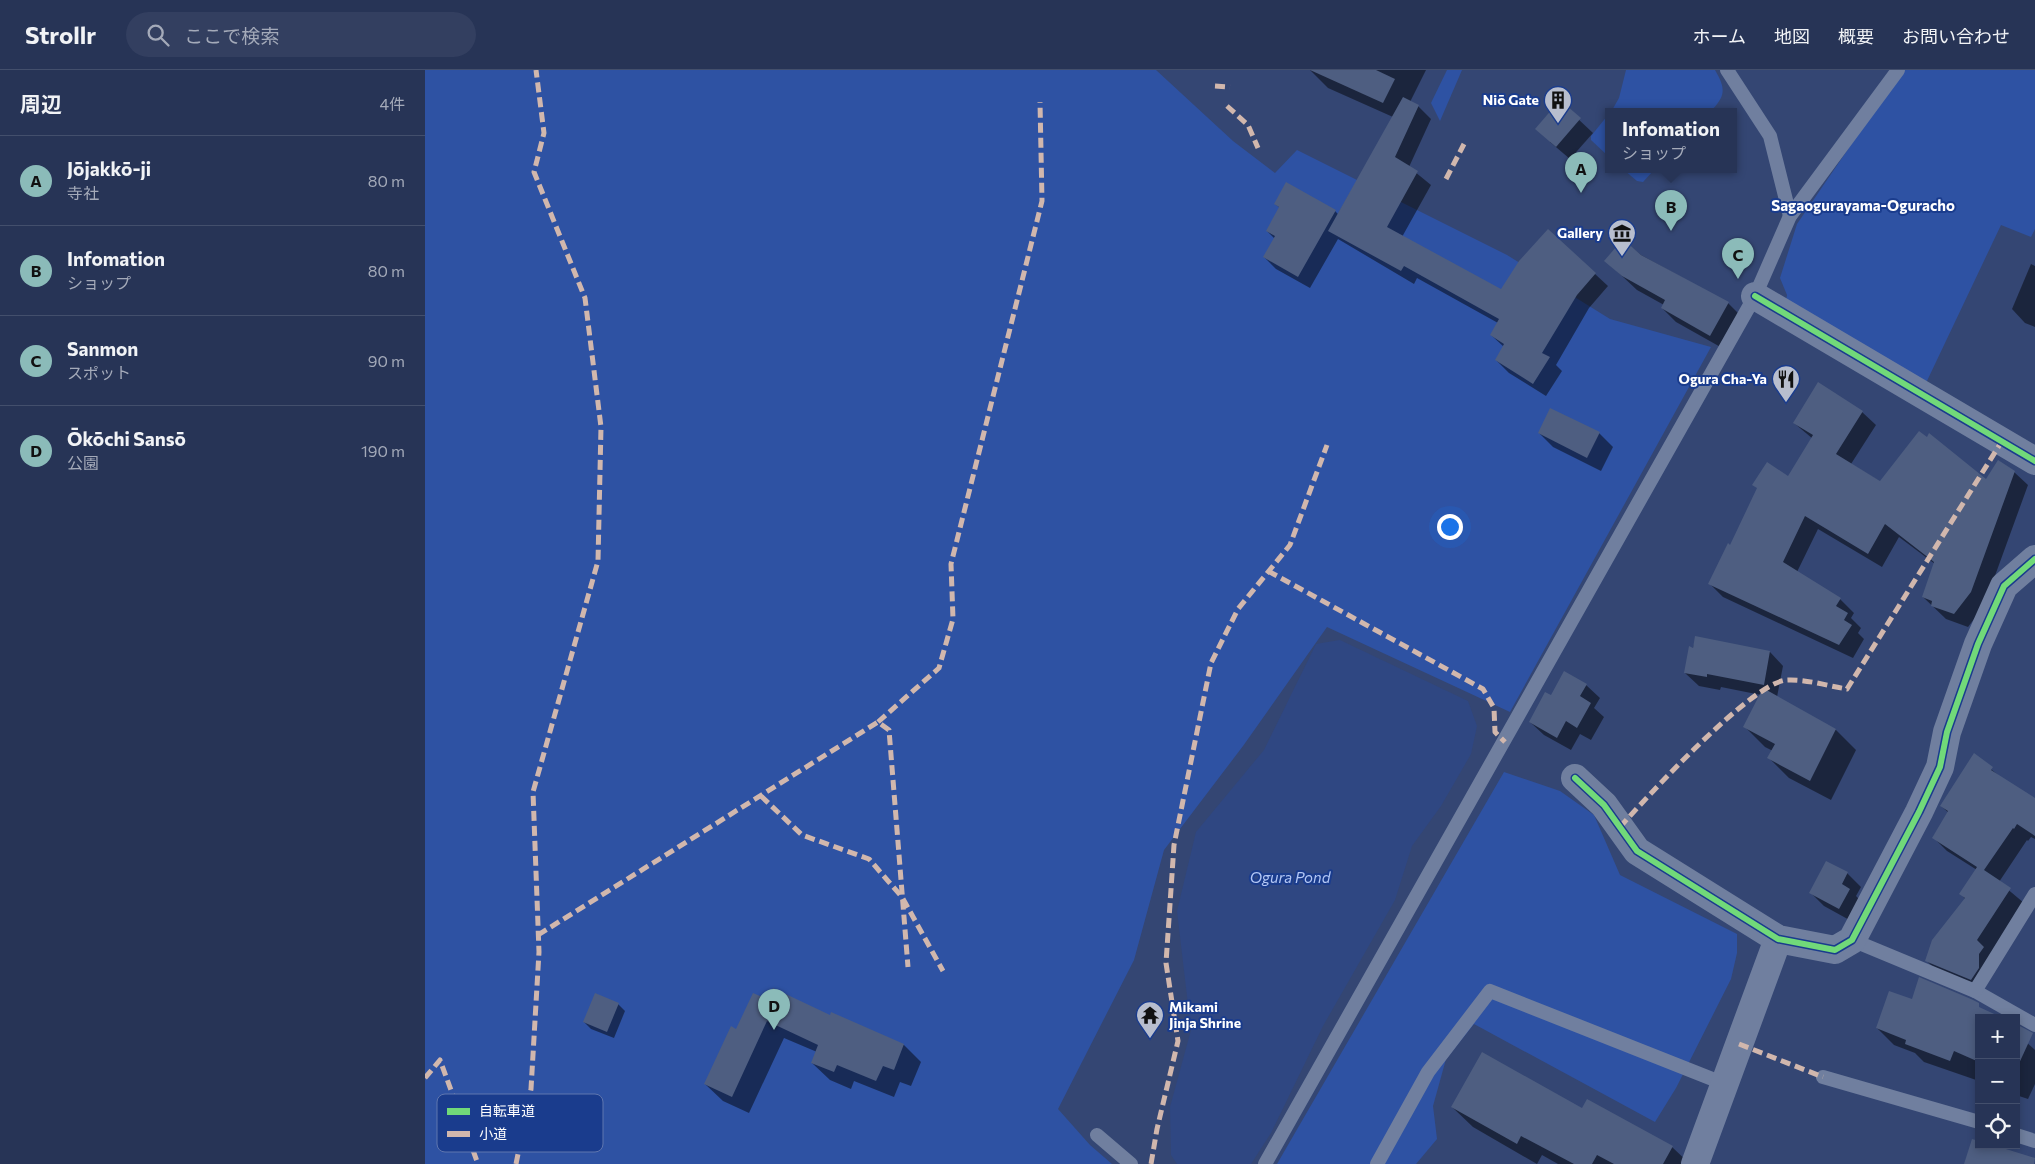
<!DOCTYPE html>
<html lang="ja">
<meta charset="utf-8">
<style>
:root{--surface:#273456;--page:#333f60;--text:#f1f3f6;--muted:#a4aab9;--line:#434f6c;--accent:#8bbbb9}
body{margin:0;font-family:Commissioner,"Noto Sans JP",sans-serif;background:var(--page);color:var(--text)}
.controls{position:absolute;right:15px;bottom:15px;display:grid;overflow:hidden;border-radius:0px;box-shadow:0 2px 8px #0003}
.controls button{width:45px;height:45px;display:grid;place-items:center;padding:0;border:0;border-bottom:1px solid var(--line);background:var(--surface);color:var(--text);font:25px sans-serif}
.you{position:absolute;left:1024px;top:456px;width:18px;height:18px;margin:-12px;border:4px solid #fff;border-radius:50%;background:#1a73e8;box-shadow:0 0 0 8px #1a73e833}
.badge{display:grid;place-items:center;width:32px;height:32px;border-radius:50%;background:var(--accent);color:#111;font-size:16px;font-weight:700}
.pin{position:absolute;translate:-50% -41px;filter:drop-shadow(0 1px 2px #0008)}
.pin::after{content:'';position:absolute;top:26px;width:18px;height:15px;background:inherit;clip-path:polygon(0 0,100% 0,50% 100%)}
.popup{position:absolute;left:1180px;top:38px;width:132px;height:65px;box-sizing:border-box;display:grid;place-content:center;border-radius:0px;background:var(--surface);filter:drop-shadow(0 1px 4px #0005);font-size:16px;white-space:nowrap;color:var(--muted)}
.popup b{font-size:19px;color:var(--text)}
.popup::after{content:'';position:absolute;left:50%;top:100%;margin-left:-10px;border:10px solid transparent;border-top-color:var(--surface)}
.list{margin:0;padding:0;list-style:none}
h2{display:flex;justify-content:space-between;align-items:center;height:65px;margin:0;padding:0 20px;font-size:21px}
h2 small{font-size:16px;font-weight:400;color:var(--muted)}
.list li{display:grid;grid-template-columns:32px 1fr auto;gap:15px;align-items:center;box-sizing:border-box;height:90px;padding:0 20px;border-top:1px solid var(--line)}
.list b{display:block;font-size:19px;white-space:nowrap}
.list p{margin:0;font-size:16px;white-space:nowrap;color:var(--muted)}
.list em{font-size:16px;font-style:normal;color:var(--muted)}
.icon{flex:none;width:28px;height:28px;fill:none;stroke:currentColor;stroke-width:2;stroke-linecap:round;stroke-linejoin:round}
.map{position:relative;flex:none;width:1610px;height:1094px;overflow:hidden}
header{display:flex;align-items:center;gap:30px;box-sizing:border-box;height:70px;padding:0 25px;background:var(--surface);border-bottom:1px solid var(--line)}
header strong{font-size:24px}
nav{display:flex;gap:28px;margin-inline-start:auto;font-size:18px}
.search{width:350px;height:45px;background:var(--page);display:flex;align-items:center;gap:12px;box-sizing:border-box;padding:0 18px;border-radius:28px;color:var(--muted);font-size:19px}
main{display:flex}
aside{flex:1;background:var(--surface)}
.map>svg:first-child{display:block}
.green{fill:#2e52a3}
.water{fill:#2f4782}
.shadow{fill:#0007}
.building{fill:#4e5e81}
.lines{fill:none;stroke-linecap:round;stroke-linejoin:round}
.lane{stroke:#707f9f;stroke-width:14}
.street{stroke:#707f9f;stroke-width:28}
.quiet{stroke:#d1b7ad;stroke-width:5;stroke-dasharray:10 5;stroke-linecap:butt}
.cycleway-casing{stroke:#1a3c8d;stroke-width:9}
.cycleway{stroke:#71d979;stroke-width:6}
.labels{text-anchor:middle;stroke-width:4;stroke-linejoin:round;paint-order:stroke}
.poi-label{font-size:14px;font-weight:bold;fill:#fff;stroke:#1a3c8d;text-anchor:end}
.neighbourhood-label{font-size:15px;font-weight:bold;fill:#fff;stroke:#1a3c8d}
.water-label{font-size:15px;font-style:italic;fill:#b3c7f5;stroke:#1a3c8d}
.key{fill:#1a3c8d;stroke:#5f76af;stroke-width:1}
.key-label{font-size:14px;fill:#fff}
</style>
<header>
<strong>Strollr</strong>
<div class="search"><svg class="icon" aria-label="search" viewBox="0 0 24 24"><circle cx="10" cy="10" r="6"/><path d="M15 15l6 6"/></svg>ここで検索</div>
<nav><a>ホーム</a><a>地図</a><a>概要</a><a>お問い合わせ</a></nav>
</header>
<main>
<aside>
<h2>周辺<small>4件</small></h2>
<ul class="list">
<li><span class="badge">A</span><div><b>Jōjakkō-ji</b><p>寺社</p></div><em>80 m</em></li>
<li><span class="badge">B</span><div><b>Infomation</b><p>ショップ</p></div><em>80 m</em></li>
<li><span class="badge">C</span><div><b>Sanmon</b><p>スポット</p></div><em>90 m</em></li>
<li><span class="badge">D</span><div><b>Ōkōchi Sansō</b><p>公園</p></div><em>190 m</em></li>
</ul>
</aside>
<div class="map">
<svg width="1610" height="1094" viewBox="0 0 1610 1094">
<rect width="100%" height="100%" fill="#344673"/>
<g class="green">
<path d="M 0,0 L 731,0 L 808,71 L 850,103 L 872,80 L 1082,185 L 1185,249 L 1286,277 L 1085,642 L 902,557 L 818,676 L 739,780 L 709,890 L 633,1039 L 665,1075 L 687,1094 L 0,1094 Z"/>
<path d="M 1022,0 L 1037,0 L 1015,51 L 1006,33 Z"/>
<path d="M 1201,0 L 1290,0 C 1301,19 1301,26 1285,42 L 1186,42 L 1194,28 Z"/>
<path d="M 1477,0 L 1610,0 L 1610,159 L 1606,167 L 1576,155 L 1501,313 L 1360,236 L 1362,225 L 1355,208 L 1372,154 Z"/>
<path d="M 1183,45 L 1183,86 L 1166,70 L 1166,66 Z"/>
<path d="M 1199,100 L 1229,100 L 1218,112 L 1212,111 Z"/>
<path d="M 1079,702 L 1135,721 L 1169,745 L 1195,805 L 1312,864 L 1312,883 L 1306,909 L 1251,1018 L 1230,1052 L 1049,954 L 1021,989 L 1008,1036 L 1012,1069 L 991,1094 L 852,1094 Z"/>
</g>
<path class="water" d="M 915,570 L 1043,631 L 1052,656 L 1046,684 L 1016,736 L 987,776 L 970,830 L 898,956 L 846,1063 L 826,1094 L 752,1094 L 746,1085 L 745,1037 L 766,960 L 752,841 L 771,762 L 839,680 L 891,574 Z"/>
<g class="shadow">
<path d="M 885,0 L 1001,0 L 985,32 L 993,36 L 1006,49 L 984,97 L 1006,115 L 977,167 L 1077,221 L 1170,204 L 1183,216 L 1164,238 L 1131,295 L 1137,301 L 1121,326 L 1084,303 L 1071,290 L 1079,277 L 1066,265 L 1073,253 L 992,208 L 989,214 L 913,169 L 885,218 L 851,199 L 839,187 L 850,169 L 842,161 L 855,138 L 850,134 L 910,141 L 913,144 L 968,47 L 903,18 Z"/>
<path d="M 1135,32 L 1168,63 L 1145,89 L 1125,72 Z"/>
<path d="M 1199,171 L 1216,185 L 1303,233 L 1317,247 L 1299,279 L 1251,252 L 1237,238 L 1239,235 L 1212,220 L 1181,191 Z"/>
<path d="M 1606,194 L 1610,196 L 1610,257 L 1600,253 L 1587,239 Z"/>
<path d="M 1437,342 L 1451,355 L 1426,394 L 1456,412 L 1561,410 L 1589,402 L 1603,415 L 1559,536 L 1543,557 L 1521,549 L 1498,527 L 1510,494 L 1474,467 L 1457,497 L 1393,459 L 1372,502 L 1415,529 L 1429,543 L 1426,548 L 1436,558 L 1433,563 L 1439,569 L 1428,588 L 1298,527 L 1285,514 L 1306,476 L 1364,408 L 1388,369 L 1369,353 Z"/>
<path d="M 1114,363 L 1174,363 L 1188,377 L 1176,401 L 1128,377 Z"/>
<path d="M 1271,568 L 1345,582 L 1358,596 L 1352,627 L 1411,660 L 1431,680 L 1406,730 L 1364,708 L 1344,688 L 1348,681 L 1340,677 L 1320,657 L 1336,625 L 1296,617 L 1295,620 L 1274,616 L 1260,603 Z"/>
<path d="M 1161,615 L 1175,628 L 1169,638 L 1179,647 L 1166,670 L 1155,664 L 1146,680 L 1119,665 L 1105,652 Z"/>
<path d="M 1549,685 L 1579,710 L 1610,729 L 1610,769 L 1606,767 L 1603,771 L 1602,770 L 1574,812 L 1599,833 L 1550,919 L 1515,904 L 1501,890 L 1541,830 L 1536,824 L 1552,800 L 1522,781 L 1508,767 L 1524,743 L 1516,736 Z"/>
<path d="M 1422,803 L 1436,817 L 1431,826 L 1438,833 L 1428,852 L 1399,836 L 1386,823 Z"/>
<path d="M 1532,929 L 1554,948 L 1554,1011 L 1499,992 L 1490,983 L 1469,975 L 1452,958 L 1487,931 Z"/>
<path d="M 343,930 L 406,946 L 479,975 L 496,992 L 486,1016 L 475,1012 L 469,1027 L 429,1011 L 426,1019 L 405,1010 L 387,993 L 392,982 L 359,968 L 324,1043 L 298,1031 L 280,1014 L 312,961 Z"/>
<path d="M 193,934 L 200,941 L 189,968 L 166,959 L 159,952 Z"/>
<path d="M 1591,963 L 1610,980 L 1610,1014 L 1603,1029 L 1591,1025 Z"/>
<path d="M 1027,1037 L 1158,1040 L 1247,1077 L 1265,1094 L 1133,1094 L 1117,1085 L 1112,1094 L 1048,1057 Z"/>
</g>
<g class="building">
<path d="M 885,0 L 951,0 L 970,9 L 958,33 Z"/>
<path d="M 978,27 L 994,35 L 970,87 L 993,101 L 962,157 L 1076,219 L 1094,191 L 1123,159 L 1171,203 L 1152,225 L 1117,283 L 1125,287 L 1108,314 L 1070,290 L 1079,274 L 1065,265 L 1074,249 L 979,196 L 976,201 L 903,161 Z"/>
<path d="M 1135,30 L 1156,48 L 1131,77 L 1110,59 Z"/>
<path d="M 861,112 L 911,140 L 873,207 L 838,187 L 850,166 L 841,161 L 854,137 L 849,134 Z"/>
<path d="M 1198,169 L 1216,185 L 1304,232 L 1285,266 L 1236,238 L 1240,230 L 1197,206 L 1179,191 Z"/>
<path d="M 1393,312 L 1438,341 L 1411,384 L 1455,411 L 1494,361 L 1502,367 L 1504,363 L 1561,409 L 1573,390 L 1590,401 L 1546,522 L 1529,544 L 1506,536 L 1507,531 L 1497,527 L 1509,492 L 1460,454 L 1443,484 L 1380,446 L 1358,492 L 1416,528 L 1411,536 L 1423,543 L 1419,550 L 1427,555 L 1414,575 L 1283,514 L 1303,473 L 1305,475 L 1332,418 L 1327,415 L 1342,392 L 1363,406 L 1388,365 L 1368,353 Z"/>
<path d="M 1125,338 L 1175,362 L 1162,388 L 1113,363 Z"/>
<path d="M 1270,566 L 1345,581 L 1339,615 L 1282,604 L 1282,607 L 1259,603 L 1264,576 L 1268,578 Z"/>
<path d="M 1139,601 L 1162,614 L 1155,626 L 1166,633 L 1152,658 L 1141,651 L 1132,668 L 1104,652 L 1120,622 L 1126,625 Z"/>
<path d="M 1338,618 L 1411,659 L 1385,711 L 1342,688 L 1350,674 L 1318,657 Z"/>
<path d="M 1549,683 L 1568,697 L 1566,700 L 1610,728 L 1610,766 L 1592,754 L 1589,759 L 1588,758 L 1559,800 L 1586,818 L 1552,870 L 1559,877 L 1554,884 L 1554,898 L 1546,910 L 1500,891 L 1507,870 L 1540,828 L 1534,824 L 1552,797 L 1507,768 L 1523,741 L 1515,736 Z"/>
<path d="M 1401,791 L 1423,802 L 1417,814 L 1425,819 L 1414,839 L 1384,823 Z"/>
<path d="M 1494,907 L 1546,929 L 1554,933 L 1554,937 L 1578,948 L 1554,948 L 1554,992 L 1529,981 L 1525,991 L 1480,974 L 1481,970 L 1451,958 L 1464,921 L 1487,929 Z"/>
<path d="M 348,918 L 405,945 L 406,942 L 479,974 L 469,1000 L 458,996 L 451,1011 L 412,995 L 409,1002 L 386,993 L 393,975 L 342,951 L 307,1027 L 279,1014 L 306,956 L 311,959 L 328,923 L 342,929 Z"/>
<path d="M 170,923 L 194,933 L 182,962 L 158,952 Z"/>
<path d="M 1591,954 L 1608,963 L 1591,1000 Z"/>
<path d="M 1057,982 L 1157,1038 L 1162,1029 L 1248,1076 L 1238,1094 L 1189,1094 L 1172,1085 L 1167,1094 L 1149,1094 L 1096,1066 L 1092,1074 L 1026,1037 Z"/>
<path d="M 1547,1069 L 1554,1071 L 1554,1075 L 1568,1075 L 1610,1088 L 1609,1094 L 1539,1094 Z"/>
</g>
<g class="lines">
<g class="lane">
<path d="M 1302,0 L 1345,66 L 1365,146"/>
<path d="M 1427,870 L 1550,921 L 1610,955"/>
<path d="M 1550,921 L 1610,824"/>
<path d="M 1398,1007 L 1554,1052"/>
<path d="M 672,1065 L 706,1094"/>
<path d="M 1591,1065 L 1610,1071"/>
<path d="M 840,1094 L 1330,226 L 1365,146 L 1473,0"/>
<path d="M 952,1094 L 1003,1002 L 1065,921 L 1300,1014"/>
</g>
<g class="street">
<path d="M 1330,226 L 1610,391"/>
<path d="M 1150,708 L 1179,735 L 1212,781 L 1353,869 L 1410,880 L 1427,870 L 1494,742 L 1515,697 L 1522,662 L 1553,574 L 1579,516 L 1610,489"/>
<path d="M 1270,1094 L 1353,869"/>
</g>
<g class="quiet">
<path d="M 790,16 L 805,17"/>
<path d="M 802,36 L 823,55 L 833,78"/>
<path d="M 1021,109 L 1039,74"/>
<path d="M 843,501 L 1058,619 L 1069,638 L 1070,662 L 1080,672"/>
<path d="M 453,652 L 514,598 L 528,549 L 526,494 L 617,131 L 615,32"/>
<path d="M 336,726 L 377,765 L 444,789 L 477,827 L 518,901"/>
<path d="M 1195,757 C 1221,728 1327,612 1362,610 C 1381,609 1403,616 1422,619 L 1577,371"/>
<path d="M 113,865 L 453,652 L 464,660 L 483,897"/>
<path d="M 1314,974 L 1398,1007"/>
<path d="M 0,1008 L 15,990 L 53,1094"/>
<path d="M 91,1094 L 106,1019 L 114,882 L 108,722 L 173,491 L 176,357 L 160,228 L 109,102 L 119,63 L 111,0"/>
<path d="M 726,1094 L 732,1059 L 753,971 L 741,893 L 749,775 L 786,593 L 813,539 L 865,475 L 902,375"/>
</g>
<g class="cycleway-casing">
<g id="cycleway">
<path d="M 1330,226 L 1610,391"/>
<path d="M 1150,708 L 1179,735 L 1212,781 L 1353,869 L 1410,880 L 1427,870 L 1494,742 L 1515,697 L 1522,662 L 1553,574 L 1579,516 L 1610,489"/>
</g>
</g>
<use href="#cycleway" class="cycleway"/>
</g>
<defs>
<g id="building-pin" transform="scale(1.4375)"><path d="M0 17L-7.5 6A9.5 9.5 0 1 1 7.5 6Z" fill="#b8bece" stroke="#1a3c8d"/><path d="M-4-6H4V6H1V3H-1V6H-4ZM-2.5-4.3h1.7v1.8h-1.7ZM.8-4.3h1.7v1.8H.8ZM-2.5-1h1.7V.8h-1.7ZM.8-1h1.7V.8H.8Z" fill="#111"/></g>
<g id="museum-pin" transform="scale(1.4375)"><path d="M0 17L-7.5 6A9.5 9.5 0 1 1 7.5 6Z" fill="#b8bece" stroke="#1a3c8d"/><path d="M0-6L6-3V-2H-6V-3ZM-5-1h2V3h-2ZM-1-1h2V3h-2ZM3-1h2V3H3ZM-6 4H6V6H-6Z" fill="#111"/></g>
<g id="restaurant-pin" transform="scale(1.4375)"><path d="M0 17L-7.5 6A9.5 9.5 0 1 1 7.5 6Z" fill="#b8bece" stroke="#1a3c8d"/><path d="M-5-6h1v4h1v-4h1v4h1v-4h1v5L-1.5 .5V6h-2V.5L-5-1ZM5-6V6H3V1.5H1.5Q1.5-4 5-6Z" fill="#111"/></g>
<g id="temple-pin" transform="scale(1.4375)"><path d="M0 17L-7.5 6A9.5 9.5 0 1 1 7.5 6Z" fill="#b8bece" stroke="#1a3c8d"/><path d="M0-6L5-2H3V0L6.5 2.5H4V6H1.5V3h-3V6H-4V2.5H-6.5L-3 0V-2H-5Z" fill="#111"/></g>
</defs>
<g fill-rule="evenodd">
<use href="#building-pin" x="1133" y="30"/>
<use href="#museum-pin" x="1197" y="163"/>
<use href="#restaurant-pin" x="1361" y="309"/>
<use href="#temple-pin" x="725" y="945"/>
</g>
<g class="labels">
<g class="poi-label">
<text x="1114" y="35">Niō Gate</text>
<text x="1178" y="168">Gallery</text>
<text x="1342" y="314">Ogura Cha-Ya</text>
<text x="744" y="942" text-anchor="start">Mikami<tspan x="744" dy="16">Jinja Shrine</tspan></text>
</g>
<g class="neighbourhood-label">
<text x="1438" y="141">Sagaogurayama-Oguracho</text>
</g>
<g class="water-label">
<text x="865" y="813">Ogura Pond</text>
</g>
</g>
<rect x="12" y="1024" width="166" height="58" rx="8" class="key"/>
<rect x="22" y="1038" width="23" height="7" fill="#71d979"/>
<rect x="22" y="1061" width="23" height="6" fill="#d1b7ad"/>
<g class="key-label">
<text x="54" y="1046">自転車道</text>
<text x="54" y="1069">小道</text>
</g>
</svg>
<div class="controls">
<button>+</button>
<button>−</button>
<button><svg class="icon" aria-label="locate" viewBox="0 0 24 24"><circle cx="12" cy="12" r="6"/><path d="M12 2v4M12 18v4M2 12h4M18 12h4"/></svg></button>
</div>
<div class="you"></div>
<div class="pin badge" style="left:1156px;top:123px">A</div>
<div class="pin badge" style="left:1246px;top:161px">B</div>
<div class="popup"><b>Infomation</b>ショップ</div>
<div class="pin badge" style="left:1313px;top:209px">C</div>
<div class="pin badge" style="left:349px;top:960px">D</div>
</div>
</main>
